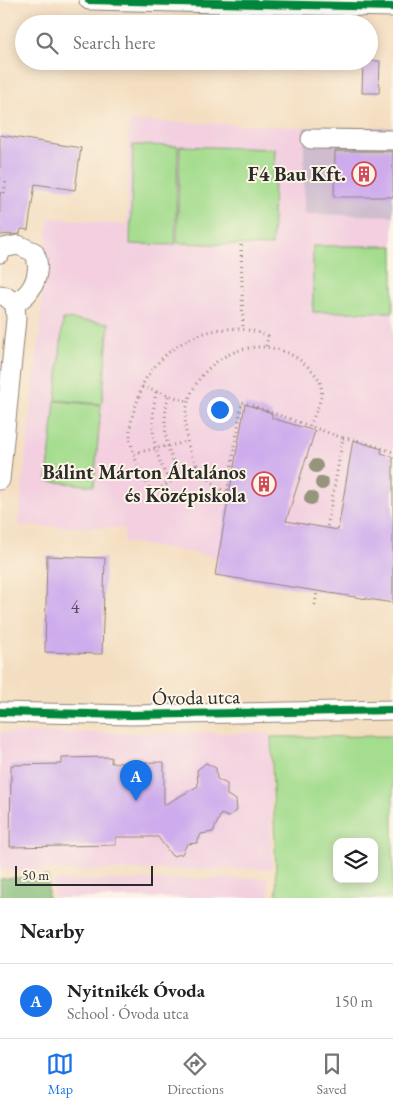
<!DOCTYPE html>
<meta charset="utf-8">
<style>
:root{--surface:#fff;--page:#f2f2f2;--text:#202124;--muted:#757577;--line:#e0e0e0;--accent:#1a73e8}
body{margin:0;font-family:"EB Garamond",serif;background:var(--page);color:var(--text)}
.controls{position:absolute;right:15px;bottom:15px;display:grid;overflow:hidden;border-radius:10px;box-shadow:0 2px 12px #0003}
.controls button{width:45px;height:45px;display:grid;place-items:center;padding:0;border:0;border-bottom:1px solid var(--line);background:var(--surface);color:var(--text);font:25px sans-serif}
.scale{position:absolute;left:15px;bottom:12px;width:138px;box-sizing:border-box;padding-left:5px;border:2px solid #2b2b2b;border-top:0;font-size:14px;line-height:18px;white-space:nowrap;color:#2b2b2b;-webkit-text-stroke:4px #fcf5e5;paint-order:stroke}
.you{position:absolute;left:219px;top:409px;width:18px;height:18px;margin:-12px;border:4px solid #fff;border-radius:50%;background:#1a73e8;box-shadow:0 0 0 8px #1a73e833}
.badge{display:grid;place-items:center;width:32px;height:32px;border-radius:50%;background:var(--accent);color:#fff;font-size:16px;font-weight:700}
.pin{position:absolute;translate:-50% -41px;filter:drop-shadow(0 1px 2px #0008)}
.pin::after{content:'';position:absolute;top:26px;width:18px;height:15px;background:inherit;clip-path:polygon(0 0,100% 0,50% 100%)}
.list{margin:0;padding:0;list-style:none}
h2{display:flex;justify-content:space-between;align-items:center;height:65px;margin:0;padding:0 20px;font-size:21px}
h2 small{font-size:16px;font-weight:400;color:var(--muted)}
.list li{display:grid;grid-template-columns:32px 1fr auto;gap:15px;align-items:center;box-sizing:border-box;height:75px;padding:0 20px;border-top:1px solid var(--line)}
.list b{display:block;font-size:19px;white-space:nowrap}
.list p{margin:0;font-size:16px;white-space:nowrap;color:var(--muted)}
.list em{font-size:16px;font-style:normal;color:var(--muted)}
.icon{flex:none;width:28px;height:28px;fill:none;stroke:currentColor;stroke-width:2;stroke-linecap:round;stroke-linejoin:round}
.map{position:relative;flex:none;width:393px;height:898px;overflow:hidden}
.search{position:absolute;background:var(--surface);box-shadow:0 2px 12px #0003;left:15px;right:15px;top:15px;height:55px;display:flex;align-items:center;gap:12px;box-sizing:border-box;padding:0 18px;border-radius:28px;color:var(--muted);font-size:19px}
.sheet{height:140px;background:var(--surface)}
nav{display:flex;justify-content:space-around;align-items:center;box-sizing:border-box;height:70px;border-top:1px solid var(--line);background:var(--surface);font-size:14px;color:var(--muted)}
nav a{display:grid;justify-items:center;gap:2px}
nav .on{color:var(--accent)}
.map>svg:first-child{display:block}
.built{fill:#f3cfe0}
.industrial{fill:#cfbdcf}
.green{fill:#a5dd8f;stroke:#68845d;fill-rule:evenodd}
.forest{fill:#84bc7a;stroke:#587452}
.building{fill:#ceabed}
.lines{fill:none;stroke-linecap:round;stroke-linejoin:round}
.minor-casing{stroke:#908476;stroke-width:21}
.path{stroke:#908476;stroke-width:3;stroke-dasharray:1 4;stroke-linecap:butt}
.minor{stroke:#fff;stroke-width:19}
.cycleway-casing{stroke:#fcf5e5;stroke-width:11}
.cycleway{stroke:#00873e;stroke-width:8}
.tree{fill:#96947c}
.labels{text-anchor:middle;stroke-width:4;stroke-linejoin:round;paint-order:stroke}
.number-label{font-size:18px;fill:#544b5c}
.poi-label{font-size:20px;font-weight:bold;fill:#2b2b2b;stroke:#fcf5e5;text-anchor:end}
.street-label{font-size:20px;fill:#2b2b2b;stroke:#fcf5e5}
</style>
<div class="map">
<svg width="393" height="898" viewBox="0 0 393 898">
<rect width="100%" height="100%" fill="#fcf5e5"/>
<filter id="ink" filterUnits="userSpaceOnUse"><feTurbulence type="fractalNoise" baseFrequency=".02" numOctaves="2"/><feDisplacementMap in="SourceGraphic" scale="10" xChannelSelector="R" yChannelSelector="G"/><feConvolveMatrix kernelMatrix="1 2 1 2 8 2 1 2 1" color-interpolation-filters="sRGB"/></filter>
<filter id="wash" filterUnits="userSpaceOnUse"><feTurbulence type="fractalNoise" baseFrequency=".0096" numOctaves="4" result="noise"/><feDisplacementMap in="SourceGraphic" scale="20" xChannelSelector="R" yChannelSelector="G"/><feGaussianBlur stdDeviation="1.12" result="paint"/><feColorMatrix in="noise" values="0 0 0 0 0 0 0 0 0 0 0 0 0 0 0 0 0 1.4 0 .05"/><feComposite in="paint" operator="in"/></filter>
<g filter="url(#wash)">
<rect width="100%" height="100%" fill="#f4dec1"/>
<g class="built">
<path d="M 129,121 L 304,127 L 304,214 L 393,216 L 393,603 L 215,575 L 218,558 L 209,555 L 124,542 L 124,528 L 18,526 L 40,329 L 43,270 L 49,217 L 127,225 Z"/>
<path d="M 0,733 L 270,733 L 272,869 L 0,871 Z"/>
<path d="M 268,878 L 269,898 L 54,898 L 53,881 Z"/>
</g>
<path class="industrial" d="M 304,127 L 393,127 L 393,216 L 304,214 Z"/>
<g class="green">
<path d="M 133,145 L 178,146 L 175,245 L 130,244 Z"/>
<path d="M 180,146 L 275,149 L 272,246 L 177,243 Z"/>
<rect x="313" y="246" width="80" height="66"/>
<path d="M 63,319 L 109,323 L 102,404 L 56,400 Z"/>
<path d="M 55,401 L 101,405 L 94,486 L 47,481 Z"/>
<path d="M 393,736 L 393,898 L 277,898 L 271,737 ZM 337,842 L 374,842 L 374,879 L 337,879 Z"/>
</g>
<path class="forest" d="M 48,876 L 48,898 L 1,898 L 0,879 Z"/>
<g id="blocks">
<g class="building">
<path d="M 363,61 L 380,61 L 379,93 L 362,93 Z"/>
<path d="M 0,135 L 81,148 L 75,190 L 35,184 L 28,230 L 21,229 L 20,234 L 0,235 Z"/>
<path d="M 335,151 L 393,151 L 393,197 L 334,197 Z"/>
<path d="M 245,404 L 272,413 L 272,418 L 315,431 L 286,521 L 338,530 L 353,440 L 382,449 L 381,453 L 393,457 L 393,603 L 215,575 Z"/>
<path d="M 47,556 L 105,558 L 102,654 L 45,652 Z"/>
<path d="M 111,757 L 111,763 L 164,762 L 164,805 L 198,786 L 197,770 L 206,763 L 216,768 L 217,779 L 227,784 L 227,795 L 236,800 L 237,811 L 228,817 L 221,814 L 213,832 L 201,834 L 197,843 L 187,844 L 182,854 L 172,856 L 158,837 L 116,837 L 116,845 L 10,847 L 11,765 L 62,764 L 62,758 Z"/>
</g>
</g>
</g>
<g filter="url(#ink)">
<use href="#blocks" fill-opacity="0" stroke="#908476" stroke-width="1"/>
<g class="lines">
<g class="minor-casing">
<g id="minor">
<path d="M 89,0 L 393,7"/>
<path d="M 311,139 L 393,140"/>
<path d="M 0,253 L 3,248 L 18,245 L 34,252 C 40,263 38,279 30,290 C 27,295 20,300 15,304"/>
<path d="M 0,295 L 5,296 L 15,304 L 16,319 L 0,480"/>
<path d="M 0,712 L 131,715 L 393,710"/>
</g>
</g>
<g class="path">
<path d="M 0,193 L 4,194 L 6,180"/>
<path d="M 241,245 L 243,328"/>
<path d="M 142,387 L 187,401"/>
<path d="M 156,392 C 150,427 152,451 170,482"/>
<path d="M 168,396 C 162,427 165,448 180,476"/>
<path d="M 310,426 C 314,415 324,398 321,386 C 320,378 312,370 306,365 C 256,320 177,366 186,433 C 189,461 204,478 227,493 L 242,402 L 343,438 L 327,528"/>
<path d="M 343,438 L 354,439 L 393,452"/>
<path d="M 134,453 L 187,442"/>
<path d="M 196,465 L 152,494 C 143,475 129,452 130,430 C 131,420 134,409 138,400 C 140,394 141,388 144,382 C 168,339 222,316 268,336 L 266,347"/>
<path d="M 145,479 L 163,470"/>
<path d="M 315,605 L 317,591"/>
</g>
<use href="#minor" class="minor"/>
<g class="cycleway-casing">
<g id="cycleway">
<path d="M 89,0 L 393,7"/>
<path d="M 0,712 L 131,715 L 393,710"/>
</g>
</g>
<use href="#cycleway" class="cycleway"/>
</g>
<g class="tree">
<circle cx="316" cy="466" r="7"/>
<circle cx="322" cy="483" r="7"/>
<circle cx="311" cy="498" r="7"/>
</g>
</g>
<defs>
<g id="building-ring" transform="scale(1.25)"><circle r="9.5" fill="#fcf5e5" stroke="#d1495b" stroke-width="1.5"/><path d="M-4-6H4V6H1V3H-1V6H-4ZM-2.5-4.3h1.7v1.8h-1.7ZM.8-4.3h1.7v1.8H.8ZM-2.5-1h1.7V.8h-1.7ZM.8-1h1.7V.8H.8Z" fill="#d1495b"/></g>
</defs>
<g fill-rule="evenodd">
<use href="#building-ring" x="364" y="174"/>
<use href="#building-ring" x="264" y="484"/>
</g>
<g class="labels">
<g class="number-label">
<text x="75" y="613">4</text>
</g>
<g class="poi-label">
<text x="346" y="181">F4 Bau Kft.</text>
<text x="246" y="479">Bálint Márton Általános<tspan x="246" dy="23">és Középiskola</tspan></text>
</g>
<g class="street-label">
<text transform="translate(196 697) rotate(-1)" y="7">Óvoda utca</text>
</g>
</g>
</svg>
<div class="controls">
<button><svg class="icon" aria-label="layers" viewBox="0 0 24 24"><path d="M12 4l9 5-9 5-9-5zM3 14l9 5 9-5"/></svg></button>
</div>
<div class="scale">50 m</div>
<div class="you"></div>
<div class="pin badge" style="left:136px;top:801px">A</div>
<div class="search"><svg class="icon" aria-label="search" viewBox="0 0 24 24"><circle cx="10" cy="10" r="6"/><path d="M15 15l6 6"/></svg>Search here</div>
</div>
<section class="sheet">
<h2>Nearby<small></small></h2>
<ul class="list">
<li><span class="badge">A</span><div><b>Nyitnikék Óvoda</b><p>School · Óvoda utca</p></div><em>150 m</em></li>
</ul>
</section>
<nav>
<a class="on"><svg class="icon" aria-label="map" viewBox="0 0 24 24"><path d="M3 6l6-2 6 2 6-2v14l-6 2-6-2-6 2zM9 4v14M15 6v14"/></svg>Map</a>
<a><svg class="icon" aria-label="directions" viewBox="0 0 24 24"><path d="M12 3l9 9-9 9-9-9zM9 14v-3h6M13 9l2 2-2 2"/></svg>Directions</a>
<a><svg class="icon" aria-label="saved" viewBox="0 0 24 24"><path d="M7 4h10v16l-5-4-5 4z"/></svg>Saved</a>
</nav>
